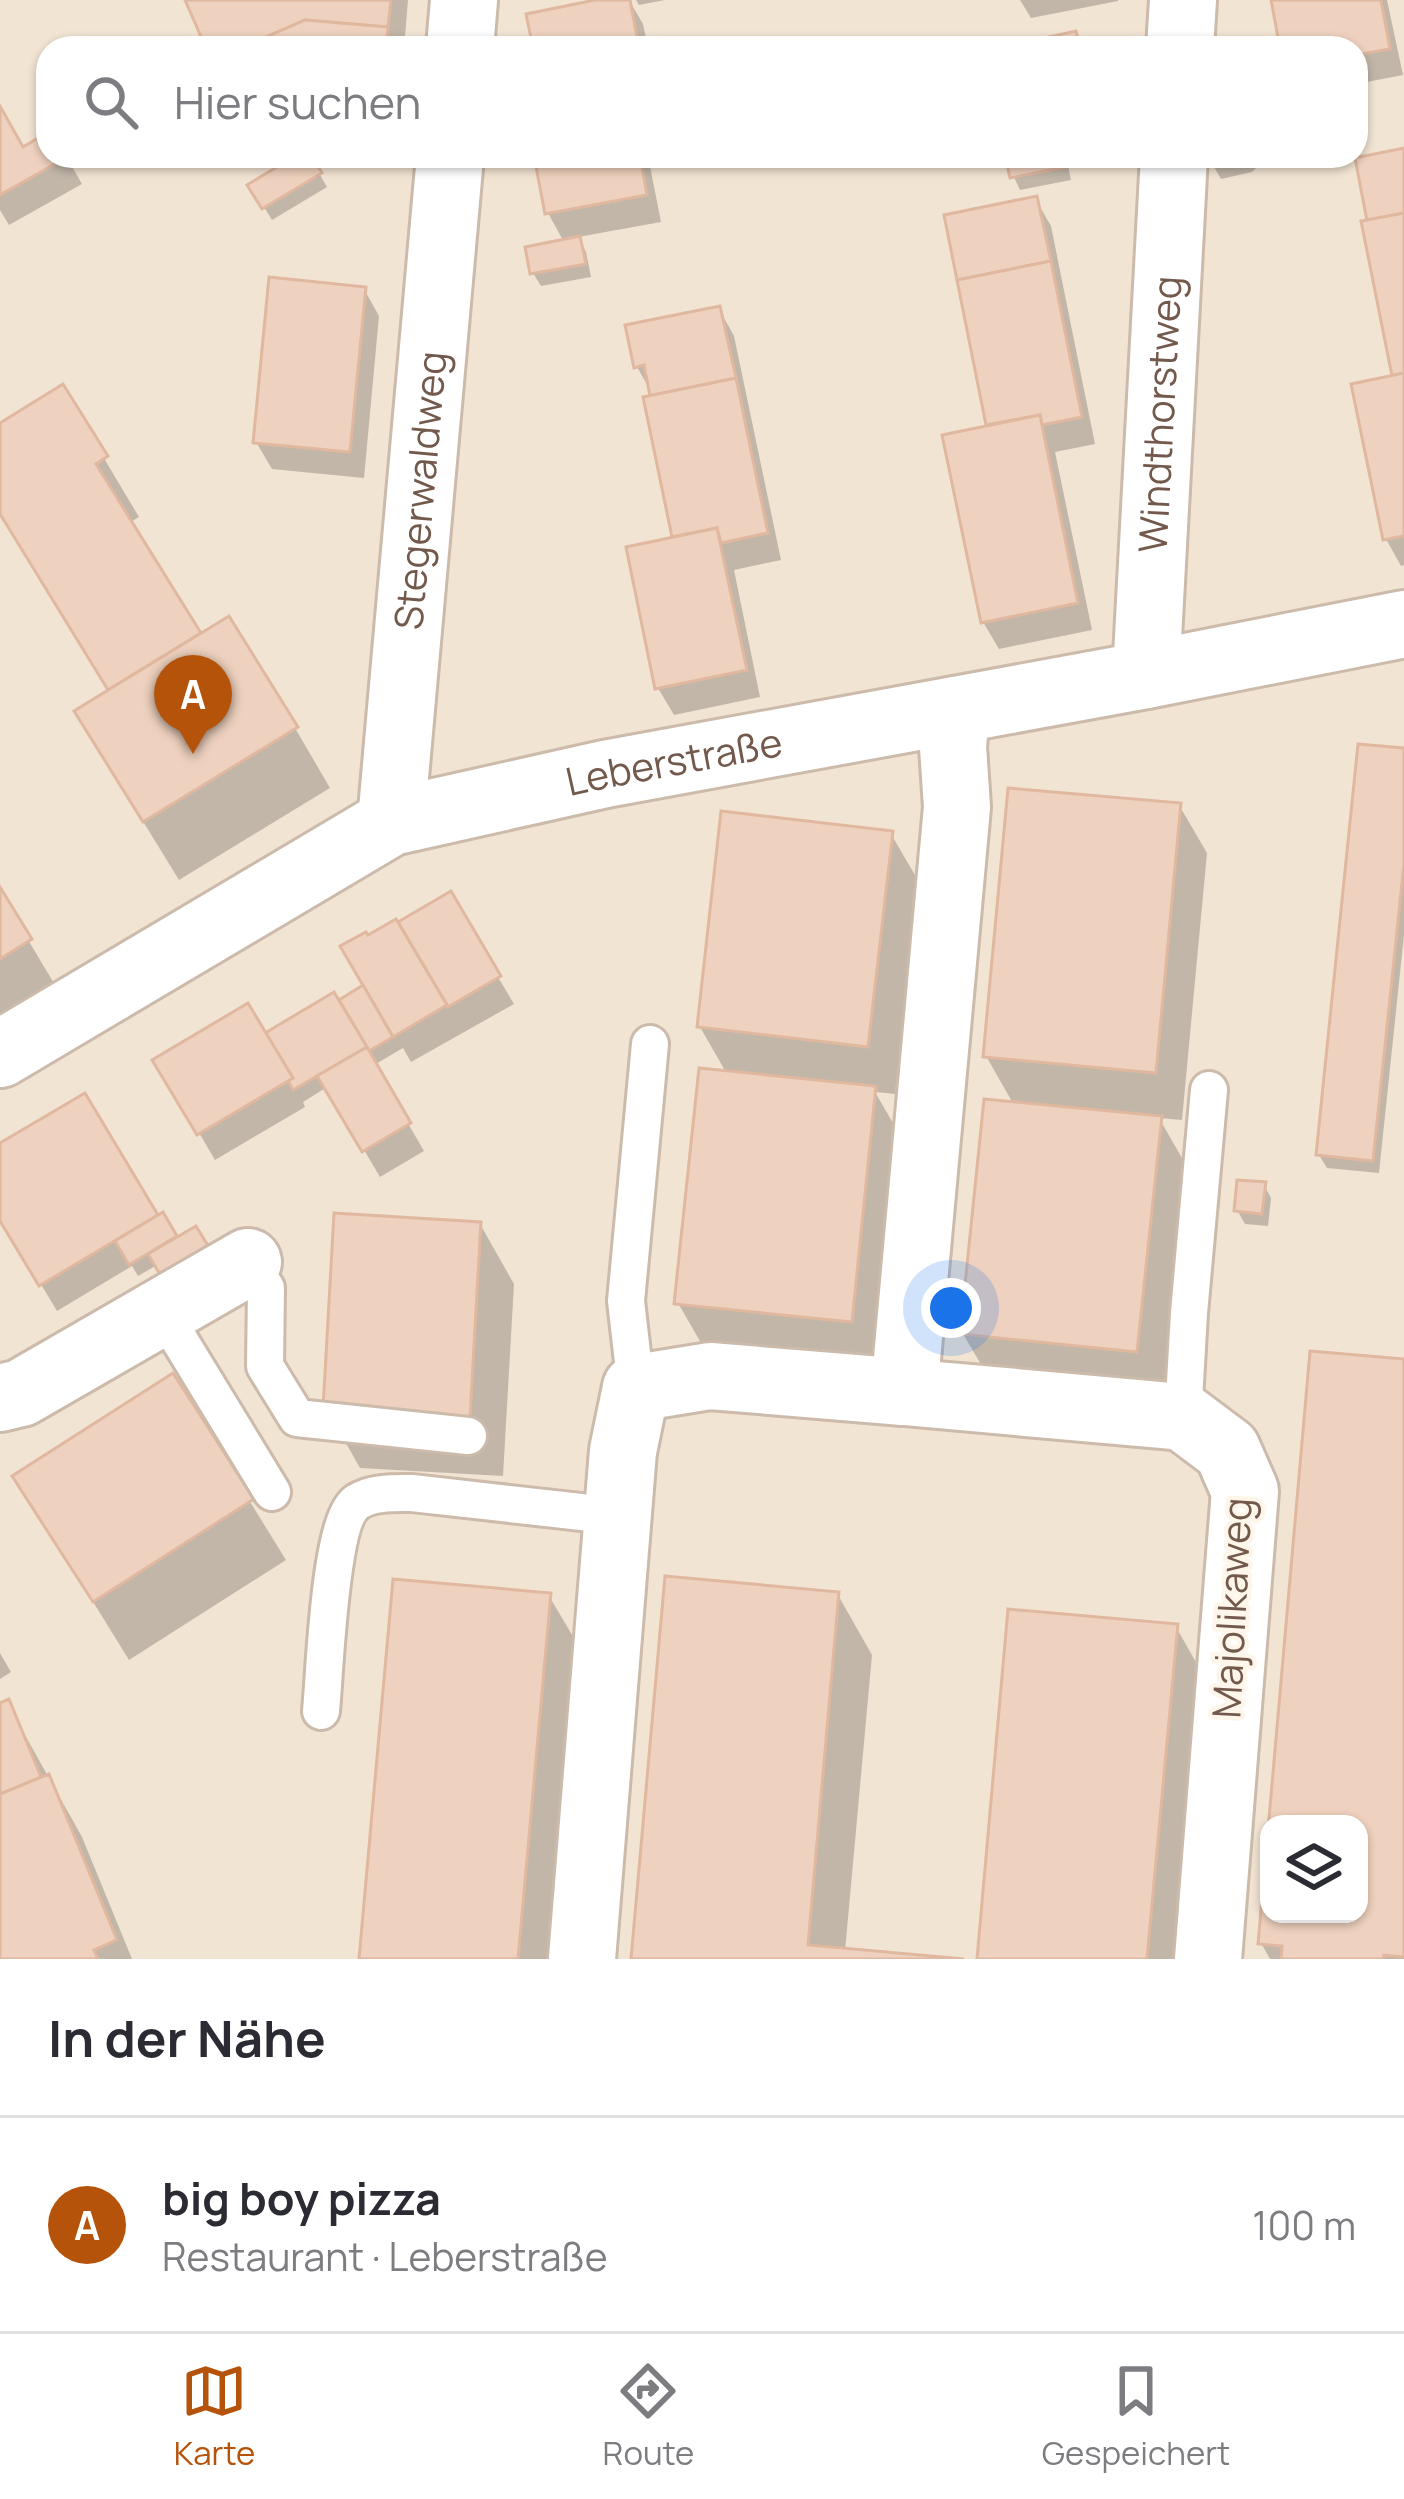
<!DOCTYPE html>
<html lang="de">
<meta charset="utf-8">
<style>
:root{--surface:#fff;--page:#f2f2f3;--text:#2b2b33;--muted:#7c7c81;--line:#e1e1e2;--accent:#b45309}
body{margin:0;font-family:Manrope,sans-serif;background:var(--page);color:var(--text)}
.controls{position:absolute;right:36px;bottom:36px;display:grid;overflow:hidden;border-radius:24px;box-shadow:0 3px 9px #0004}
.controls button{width:108px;height:108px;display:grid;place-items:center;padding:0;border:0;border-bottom:3px solid var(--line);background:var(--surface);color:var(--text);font:60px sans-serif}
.you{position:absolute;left:951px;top:1308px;width:42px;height:42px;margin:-30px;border:9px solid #fff;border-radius:50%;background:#1a73e8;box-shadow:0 0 0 18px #1a73e833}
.badge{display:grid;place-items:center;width:78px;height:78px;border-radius:50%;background:var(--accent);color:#fff;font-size:39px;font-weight:700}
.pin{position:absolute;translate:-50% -99px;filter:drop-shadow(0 3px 6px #0008)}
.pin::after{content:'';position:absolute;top:63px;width:42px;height:36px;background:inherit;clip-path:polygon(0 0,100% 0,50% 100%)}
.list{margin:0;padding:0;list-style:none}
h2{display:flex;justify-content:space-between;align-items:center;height:156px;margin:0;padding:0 48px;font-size:51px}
h2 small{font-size:39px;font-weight:400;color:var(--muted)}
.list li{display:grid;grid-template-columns:78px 1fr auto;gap:36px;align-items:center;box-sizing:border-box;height:216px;padding:0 48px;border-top:3px solid var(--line)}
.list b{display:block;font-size:45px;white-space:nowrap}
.list p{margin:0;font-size:39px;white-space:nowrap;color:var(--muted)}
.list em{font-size:39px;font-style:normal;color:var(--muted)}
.icon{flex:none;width:66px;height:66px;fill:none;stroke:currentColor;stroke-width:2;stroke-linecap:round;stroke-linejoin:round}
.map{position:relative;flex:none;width:1404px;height:1959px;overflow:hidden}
.search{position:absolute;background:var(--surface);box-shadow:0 3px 9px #0004;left:36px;right:36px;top:36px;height:132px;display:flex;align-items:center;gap:30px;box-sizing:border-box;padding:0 42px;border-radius:36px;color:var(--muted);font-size:45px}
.sheet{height:372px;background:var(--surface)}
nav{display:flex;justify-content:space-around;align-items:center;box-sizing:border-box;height:168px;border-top:3px solid var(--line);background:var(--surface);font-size:33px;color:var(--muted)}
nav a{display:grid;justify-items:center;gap:6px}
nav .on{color:var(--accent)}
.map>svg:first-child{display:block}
.residential{fill:#f2e4d3;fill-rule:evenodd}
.shadow{fill:#0003}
.building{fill:#eed1be;stroke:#e0b89f;stroke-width:3;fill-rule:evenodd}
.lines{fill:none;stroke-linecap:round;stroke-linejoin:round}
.service-casing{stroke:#ccbaab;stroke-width:42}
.minor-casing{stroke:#ccbaab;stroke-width:72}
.service{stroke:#fff;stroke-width:36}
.minor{stroke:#fff;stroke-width:66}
.labels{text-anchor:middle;stroke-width:9;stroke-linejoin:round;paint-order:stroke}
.street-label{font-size:39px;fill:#72594b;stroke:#fef6ea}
</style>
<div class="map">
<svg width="1404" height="1959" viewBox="0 0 1404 1959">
<rect width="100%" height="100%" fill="#fbf2e4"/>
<path class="residential" d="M 0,0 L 1404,0 L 1404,1959 L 0,1959 ZM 48,48 L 1356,48 L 1356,156 L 48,156 ZM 1269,1824 L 1359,1824 L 1359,1914 L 1269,1914 Z"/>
<g class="shadow">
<path d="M 188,0 L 408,0 L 404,48 L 210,48 Z"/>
<path d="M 610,0 L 629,0 L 643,24 L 648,48 L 536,48 Z"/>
<path d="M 636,0 L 665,0 L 639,5 Z"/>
<path d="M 1020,0 L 1118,0 L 1118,1 L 1031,18 Z"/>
<path d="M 1274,0 L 1387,0 L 1403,75 L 1356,84 L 1356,48 L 1283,48 Z"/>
<path d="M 0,112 L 22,151 L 48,135 L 48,156 L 66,156 L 82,184 L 9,225 L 0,210 Z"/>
<path d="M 1404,151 L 1404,565 L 1401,566 L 1386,539 L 1396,378 Z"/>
<path d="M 300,156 L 309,156 L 327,187 L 272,220 L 251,186 Z"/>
<path d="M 537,156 L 648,156 L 661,222 L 578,237 L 586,252 L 591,277 L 541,286 L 533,273 L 564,242 L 548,213 Z"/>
<path d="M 1004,156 L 1066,156 L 1071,180 L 1020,190 Z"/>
<path d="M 1212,156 L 1261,156 L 1262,162 L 1252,172 L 1221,179 L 1214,167 Z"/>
<path d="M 1036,200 L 1051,226 L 1095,444 L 1055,452 L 1092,630 L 999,649 L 983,622 L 990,428 L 947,218 Z"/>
<path d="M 364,289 L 379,316 L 364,478 L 272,469 L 256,442 Z"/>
<path d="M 719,309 L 734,336 L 781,560 L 734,570 L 760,697 L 674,715 L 658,688 L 676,540 L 646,399 L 655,398 L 637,367 L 629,327 Z"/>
<path d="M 62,388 L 139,517 L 129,523 L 200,638 L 295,728 L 330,788 L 179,880 L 112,771 L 111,692 L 0,512 L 0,426 Z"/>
<path d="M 1404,751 L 1404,935 L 1379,1173 L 1327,1168 L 1319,1155 Z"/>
<path d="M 1179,805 L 1207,853 L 1182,1120 L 1159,1118 L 1194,1179 L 1170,1410 L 998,1393 L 963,1334 L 1014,1105 L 986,1056 Z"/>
<path d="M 891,834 L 919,882 L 895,1094 L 875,1092 L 908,1149 L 885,1381 L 712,1362 L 678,1303 L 727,1074 L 700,1027 Z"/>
<path d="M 0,893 L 64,1000 L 0,1039 Z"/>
<path d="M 449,895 L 514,1004 L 411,1062 L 403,1048 L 374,1065 L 424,1151 L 380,1177 L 327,1087 L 303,1102 L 305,1107 L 215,1160 L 157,1061 L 264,1037 L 338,1004 L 367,987 L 367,939 Z"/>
<path d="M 84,1097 L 157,1219 L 162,1216 L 176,1240 L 157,1265 L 138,1276 L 132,1266 L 57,1311 L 0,1216 L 0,1147 Z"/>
<path d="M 1264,1185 L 1271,1198 L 1268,1226 L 1245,1224 L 1237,1210 Z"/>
<path d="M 480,1224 L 514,1284 L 503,1476 L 360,1468 L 326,1408 Z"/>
<path d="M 1404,1362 L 1404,1959 L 1270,1959 L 1261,1943 L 1269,1848 L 1269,1914 L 1359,1914 L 1359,1824 L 1271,1824 Z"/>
<path d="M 173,1377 L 286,1560 L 129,1660 L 16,1477 Z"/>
<path d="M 838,1595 L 872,1655 L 845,1951 L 932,1959 L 634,1959 Z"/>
<path d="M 549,1596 L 584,1655 L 557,1959 L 362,1959 Z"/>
<path d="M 1176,1627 L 1210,1687 L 1186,1959 L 980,1959 Z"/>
<path d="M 0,1653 L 11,1672 L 0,1679 Z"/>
<path d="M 7,1703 L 82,1837 L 132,1959 L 0,1959 L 0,1706 Z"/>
</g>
<g class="building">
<path d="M 185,0 L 391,0 L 388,27 L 305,20 L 241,48 L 206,48 Z"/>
<path d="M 595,0 L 630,0 L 639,48 L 533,48 L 526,14 Z"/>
<path d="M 1271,0 L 1381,0 L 1390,49 L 1356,55 L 1356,48 L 1280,48 Z"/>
<path d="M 305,20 L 388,27 L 386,48 L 241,48 Z"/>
<path d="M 1076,31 L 1080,48 L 997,48 Z"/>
<path d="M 0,106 L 23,147 L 48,132 L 48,156 L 69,156 L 0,195 Z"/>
<path d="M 1404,148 L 1404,213 L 1367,221 L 1355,158 Z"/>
<path d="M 295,156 L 312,156 L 322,173 L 262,209 L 247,185 Z"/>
<path d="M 534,156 L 640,156 L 647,195 L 545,214 Z"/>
<path d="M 1005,156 L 1064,156 L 1066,167 L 1010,178 Z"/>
<path d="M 1037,196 L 1051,261 L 957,280 L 944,215 Z"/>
<path d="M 1404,213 L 1404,373 L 1392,376 L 1361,221 Z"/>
<path d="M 580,236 L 586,264 L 530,274 L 525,247 Z"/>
<path d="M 1051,261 L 1082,417 L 1042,425 L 1040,415 L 986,425 L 957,280 Z"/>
<path d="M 269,277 L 366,287 L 350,452 L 253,443 Z"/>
<path d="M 720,306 L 736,378 L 650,396 L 644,365 L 634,368 L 625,325 Z"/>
<path d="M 1404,373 L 1404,536 L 1383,540 L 1351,384 Z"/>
<path d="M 736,378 L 768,533 L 721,543 L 717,528 L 672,537 L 643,397 Z"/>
<path d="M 63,384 L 108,456 L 96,464 L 201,633 L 108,690 L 0,514 L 0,423 Z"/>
<path d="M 1040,415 L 1078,603 L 981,623 L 942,435 Z"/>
<path d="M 717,528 L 747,670 L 655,689 L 626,547 Z"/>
<path d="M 229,616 L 298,727 L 143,822 L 74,711 Z"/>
<path d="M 1358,744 L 1404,748 L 1404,864 L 1373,1161 L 1316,1155 Z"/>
<path d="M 1008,788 L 1181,803 L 1156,1073 L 983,1057 Z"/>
<path d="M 721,811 L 893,831 L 868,1047 L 697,1027 Z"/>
<path d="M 0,887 L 32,939 L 0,959 Z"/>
<path d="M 451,891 L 501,976 L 448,1007 L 398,922 Z"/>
<path d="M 396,919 L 447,1005 L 393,1037 L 340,946 L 366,932 L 368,935 Z"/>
<path d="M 363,985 L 393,1037 L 369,1051 L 339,1000 Z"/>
<path d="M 334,992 L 367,1047 L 293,1090 L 288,1081 L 293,1078 L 265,1033 Z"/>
<path d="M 248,1003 L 293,1078 L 197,1135 L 152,1060 Z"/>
<path d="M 367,1047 L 411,1123 L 362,1152 L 317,1076 Z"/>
<path d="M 699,1068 L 876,1086 L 852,1322 L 674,1304 Z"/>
<path d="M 85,1093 L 158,1215 L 39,1286 L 0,1221 L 0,1143 Z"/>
<path d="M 984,1099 L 1162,1116 L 1137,1352 L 960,1334 Z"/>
<path d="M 1237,1180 L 1266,1182 L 1262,1214 L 1234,1211 Z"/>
<path d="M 163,1212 L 177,1236 L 129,1265 L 115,1241 Z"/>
<path d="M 334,1213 L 481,1222 L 470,1417 L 323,1409 Z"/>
<path d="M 196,1226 L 210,1249 L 162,1278 L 148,1254 Z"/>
<path d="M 1310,1351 L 1404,1359 L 1404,1957 L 1384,1955 L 1383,1959 L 1281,1959 L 1282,1946 L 1258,1944 ZM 1269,1824 L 1359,1824 L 1359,1914 L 1269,1914 Z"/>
<path d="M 173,1373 L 254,1499 L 93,1602 L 12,1476 Z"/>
<path d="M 665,1576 L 839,1592 L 808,1945 L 964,1959 L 631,1959 Z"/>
<path d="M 393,1579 L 551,1593 L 518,1959 L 359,1959 Z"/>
<path d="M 1008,1609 L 1178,1624 L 1147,1959 L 977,1959 Z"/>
<path d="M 9,1699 L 41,1777 L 0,1794 L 0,1703 Z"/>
<path d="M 49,1774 L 117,1940 L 94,1950 L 98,1959 L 0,1959 L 0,1794 Z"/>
</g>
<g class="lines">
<g class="service-casing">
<g id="service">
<path d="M 248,1262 L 266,1288 L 265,1366 L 297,1418 L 468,1436"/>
<path d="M 163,1313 L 272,1492"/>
<path d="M 636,1388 L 626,1301 L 650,1044"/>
<path d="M 1183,1417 L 1189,1313 L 1209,1090"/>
<path d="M 321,1711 C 325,1672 329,1522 357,1502 C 372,1492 394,1493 412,1493 L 617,1516"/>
</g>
</g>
<g class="minor-casing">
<g id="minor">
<path d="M 460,48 L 464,0"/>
<path d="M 1180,48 L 1183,0"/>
<path id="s1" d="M 1146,675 L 1174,156"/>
<path d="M 956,710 L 953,747 L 957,807 L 904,1392 L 1183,1417 L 1227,1450 L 1245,1491 L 1208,1959"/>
<path id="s2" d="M 391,822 L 450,156"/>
<path id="s3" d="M 0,1054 L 391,822 L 605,774 L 1146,675 L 1404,624"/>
<path d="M 0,1398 L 21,1393 L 248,1262"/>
<path d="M 582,1959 L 623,1451 L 636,1388 L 710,1376 L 904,1392"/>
</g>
</g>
<use href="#service" class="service"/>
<use href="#minor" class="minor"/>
</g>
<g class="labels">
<g class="street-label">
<text dy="14" stroke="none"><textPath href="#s1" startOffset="261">Windthorstweg</textPath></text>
<text dy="14" stroke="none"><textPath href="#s2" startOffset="333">Stegerwaldweg</textPath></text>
<text dy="14" stroke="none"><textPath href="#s3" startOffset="744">Leberstraße</textPath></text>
<text transform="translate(1232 1608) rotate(-87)" y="14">Majolikaweg</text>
</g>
</g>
</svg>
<div class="controls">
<button><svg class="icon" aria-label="layers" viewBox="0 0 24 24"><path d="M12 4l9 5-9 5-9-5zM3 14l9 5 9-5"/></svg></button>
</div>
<div class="you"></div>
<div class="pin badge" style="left:193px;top:754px">A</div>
<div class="search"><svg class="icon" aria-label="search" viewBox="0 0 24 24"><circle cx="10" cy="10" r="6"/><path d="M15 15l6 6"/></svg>Hier suchen</div>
</div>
<section class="sheet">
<h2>In der Nähe<small></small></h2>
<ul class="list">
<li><span class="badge">A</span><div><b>big boy pizza</b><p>Restaurant · Leberstraße</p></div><em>100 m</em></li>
</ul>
</section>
<nav>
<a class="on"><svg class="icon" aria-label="map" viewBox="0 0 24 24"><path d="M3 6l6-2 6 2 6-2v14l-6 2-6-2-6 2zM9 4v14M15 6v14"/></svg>Karte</a>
<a><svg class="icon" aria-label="directions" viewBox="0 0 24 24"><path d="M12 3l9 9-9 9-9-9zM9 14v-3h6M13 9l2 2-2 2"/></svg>Route</a>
<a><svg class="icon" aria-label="saved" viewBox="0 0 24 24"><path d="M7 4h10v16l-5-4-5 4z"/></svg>Gespeichert</a>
</nav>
